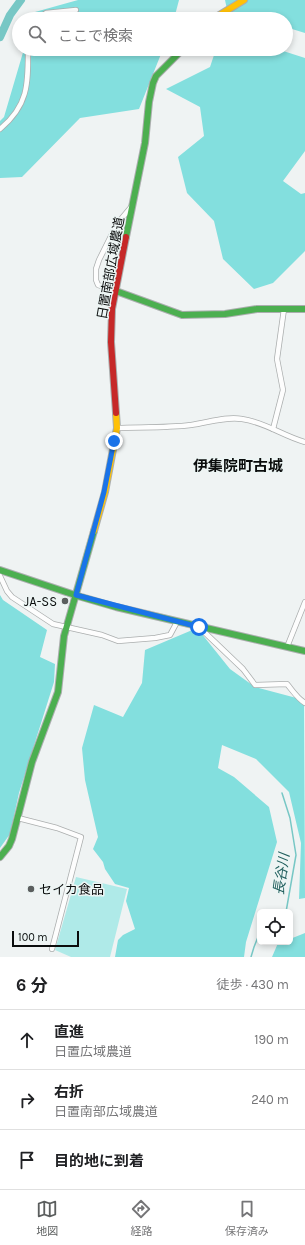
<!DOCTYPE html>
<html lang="ja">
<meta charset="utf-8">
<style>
:root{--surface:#fff;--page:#f2f2f2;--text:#202124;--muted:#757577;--line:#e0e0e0;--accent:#5b5e5e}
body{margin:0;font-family:Karla,"Noto Sans JP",sans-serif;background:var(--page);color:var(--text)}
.controls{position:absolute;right:12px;bottom:12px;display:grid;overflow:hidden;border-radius:6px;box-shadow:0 2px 6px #0003}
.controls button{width:36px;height:36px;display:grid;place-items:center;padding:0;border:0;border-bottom:1px solid var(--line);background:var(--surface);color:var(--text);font:20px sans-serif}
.scale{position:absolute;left:12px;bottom:10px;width:67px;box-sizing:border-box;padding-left:4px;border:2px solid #0b0d0d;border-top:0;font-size:11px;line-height:14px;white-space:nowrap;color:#0b0d0d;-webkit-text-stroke:3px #edf5f4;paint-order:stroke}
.stop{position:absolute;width:12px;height:12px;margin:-9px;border:3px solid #1a73e8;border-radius:50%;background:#fff}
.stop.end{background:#1a73e8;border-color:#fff;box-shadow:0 1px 4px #0008}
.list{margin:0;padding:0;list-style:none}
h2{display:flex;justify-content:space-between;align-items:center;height:52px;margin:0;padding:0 16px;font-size:17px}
h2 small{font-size:13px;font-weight:400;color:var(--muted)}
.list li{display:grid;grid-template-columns:26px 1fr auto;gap:12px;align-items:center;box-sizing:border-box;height:60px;padding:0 16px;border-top:1px solid var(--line)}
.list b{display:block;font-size:15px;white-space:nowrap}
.list p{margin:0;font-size:13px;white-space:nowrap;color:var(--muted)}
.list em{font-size:13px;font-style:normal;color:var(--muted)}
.icon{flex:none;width:22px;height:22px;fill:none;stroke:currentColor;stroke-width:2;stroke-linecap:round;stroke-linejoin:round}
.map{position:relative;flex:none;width:305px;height:957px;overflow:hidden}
.search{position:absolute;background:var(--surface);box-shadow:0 2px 6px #0003;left:12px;right:12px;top:12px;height:44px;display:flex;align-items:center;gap:10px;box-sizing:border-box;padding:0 14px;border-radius:22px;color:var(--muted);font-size:15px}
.sheet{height:232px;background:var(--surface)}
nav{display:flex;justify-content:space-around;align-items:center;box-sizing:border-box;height:56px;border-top:1px solid var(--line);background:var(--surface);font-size:11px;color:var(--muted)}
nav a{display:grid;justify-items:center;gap:2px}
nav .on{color:var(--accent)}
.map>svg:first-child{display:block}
.green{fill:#afeae8}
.forest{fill:#83dfde}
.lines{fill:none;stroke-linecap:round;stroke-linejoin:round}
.stream{stroke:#77c7c5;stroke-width:1.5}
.river{stroke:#77c7c5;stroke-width:8}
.street-casing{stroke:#abaeae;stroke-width:6}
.fast-casing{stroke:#abaeae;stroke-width:8}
.slow-casing{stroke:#abaeae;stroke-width:8}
.jam-casing{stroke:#abaeae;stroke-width:8}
.street{stroke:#fdfdfd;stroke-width:4.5}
.fast{stroke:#4caf50;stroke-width:6}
.slow{stroke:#ffc107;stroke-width:6}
.jam{stroke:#c62828;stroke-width:6}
.route{stroke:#1a73e8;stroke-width:5}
.poi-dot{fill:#5b5e5e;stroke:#edf5f4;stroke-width:1.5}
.labels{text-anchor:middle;stroke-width:3;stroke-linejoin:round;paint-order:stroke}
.street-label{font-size:13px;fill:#0b0d0d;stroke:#edf5f4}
.poi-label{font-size:13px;fill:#0b0d0d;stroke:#edf5f4;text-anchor:end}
.water-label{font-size:14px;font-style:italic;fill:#215e5d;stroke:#edf5f4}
.quarter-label{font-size:15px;font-weight:bold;fill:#0b0d0d;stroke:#edf5f4}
</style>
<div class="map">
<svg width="305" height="957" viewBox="0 0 305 957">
<rect width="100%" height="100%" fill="#eff3f3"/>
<path class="green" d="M 76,877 L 127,889 L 110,957 L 71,957 L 55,950 Z"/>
<g class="forest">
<path d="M 78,0 L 179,0 L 174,19 L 33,19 L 35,12 Z"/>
<path d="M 225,0 L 305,0 L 305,33 L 292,29 L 286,34 L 286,19 L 226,19 L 228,14 Z"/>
<path d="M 24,49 L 163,49 L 139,109 L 80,118 L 22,177 L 0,178 L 0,121 L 4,117 Z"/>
<path d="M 216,49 L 277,49 L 305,58 L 305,151 L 283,181 L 301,194 L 305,193 L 305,251 L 273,283 L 254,289 L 223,259 L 214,221 L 187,193 L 178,157 L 204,136 L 200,107 L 166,89 L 210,67 Z"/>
<path d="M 0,595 L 3,600 L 47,630 L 40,657 L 55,664 L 54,682 L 19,793 L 10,834 L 0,848 Z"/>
<path d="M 197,628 L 230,669 L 255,687 L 304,700 L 305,898 L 299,899 L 301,843 L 289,792 L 256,759 L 222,745 L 218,768 L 234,777 L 269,807 L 277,842 L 246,942 L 244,957 L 115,957 L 118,940 L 123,935 L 135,929 L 126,901 L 129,888 L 115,884 L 105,869 L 103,862 L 93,849 L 98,837 L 85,780 L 82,748 L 94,705 L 123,717 L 142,683 L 145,650 Z"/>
<path d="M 305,933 L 305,957 L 272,957 L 278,943 L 290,942 L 290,939 Z"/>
</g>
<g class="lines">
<g class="stream">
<path d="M 282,793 L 290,818 L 296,855 L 286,912"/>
<path d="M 251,957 L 254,947 L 260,932"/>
</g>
<path class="river" d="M 0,37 L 10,15 L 21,0"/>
<g class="street-casing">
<g id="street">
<path d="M 37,19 L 46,13 L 76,10"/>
<path d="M 0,129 C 29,105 28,83 28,49"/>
<path d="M 116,291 L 98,285 L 96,280 L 96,269 L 99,260 L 117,224 L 132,206"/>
<path d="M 117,428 C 141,427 166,428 191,425 C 207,423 226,416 242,419 C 265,422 283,436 305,442"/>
<path d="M 273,429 L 283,390 L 277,359 L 284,309"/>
<path d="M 0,576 L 7,591 L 12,597 L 53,624 L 102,635 L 118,641 L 155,638 L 170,635 L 177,622"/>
<path d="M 199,627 L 243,669 L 255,685 L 287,684 C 293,691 297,698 305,703"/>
<path d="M 287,647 L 305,602"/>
<path d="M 18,818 L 57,828 L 81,837 L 52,949"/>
</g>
</g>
<g class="fast-casing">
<g id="fast">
<path d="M 126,237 L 145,143 L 149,102 L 153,83 L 156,76 L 183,49"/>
<path d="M 116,291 L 182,315 L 225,314 L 257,309 L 305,309"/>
<path d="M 0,570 L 78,596 L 116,607 L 305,651"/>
<path d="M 0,857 L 9,846 L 12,839 L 32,762 L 58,692 L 64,636 L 94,531"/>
</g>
</g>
<g class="slow-casing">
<g id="slow">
<path d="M 213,19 L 244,0"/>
<path d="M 94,531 L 105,492 L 117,428 L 116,413"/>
</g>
</g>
<g class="jam-casing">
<path id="jam" d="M 116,413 L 111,342 L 112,309 L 126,237"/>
</g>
<use href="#street" class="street"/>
<use href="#fast" class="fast"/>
<use href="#slow" class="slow"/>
<use href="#jam" class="jam"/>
</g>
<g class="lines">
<path class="route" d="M 114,441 L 104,492 L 76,595 L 199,627"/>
</g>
<g class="poi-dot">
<circle cx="65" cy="601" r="4"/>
<circle cx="31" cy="889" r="4"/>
</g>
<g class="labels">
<g class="street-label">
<text transform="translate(110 268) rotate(-80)" y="5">日置南部広域農道</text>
</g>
<g class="poi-label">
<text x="57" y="606">JA-SS</text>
<text x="39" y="894" text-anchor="start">セイカ食品</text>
</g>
<g class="water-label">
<text transform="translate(281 874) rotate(-82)" y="5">長谷川</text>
</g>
<g class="quarter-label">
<text x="238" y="471">伊集院町古城</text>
</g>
</g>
</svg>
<div class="controls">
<button><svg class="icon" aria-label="locate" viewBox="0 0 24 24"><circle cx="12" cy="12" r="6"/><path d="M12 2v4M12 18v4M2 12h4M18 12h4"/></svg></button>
</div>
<div class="scale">100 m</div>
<div class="stop" style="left:199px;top:627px"></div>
<div class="stop end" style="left:114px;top:441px"></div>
<div class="search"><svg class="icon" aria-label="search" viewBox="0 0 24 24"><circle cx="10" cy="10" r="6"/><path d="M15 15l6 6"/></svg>ここで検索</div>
</div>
<section class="sheet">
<h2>6 分<small>徒歩 · 430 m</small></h2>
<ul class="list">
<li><svg class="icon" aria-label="ahead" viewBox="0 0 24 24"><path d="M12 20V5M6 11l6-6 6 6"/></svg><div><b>直進</b><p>日置広域農道</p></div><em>190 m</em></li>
<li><svg class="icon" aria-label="right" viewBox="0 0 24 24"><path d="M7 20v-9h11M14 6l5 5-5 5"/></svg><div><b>右折</b><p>日置南部広域農道</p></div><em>240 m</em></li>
<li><svg class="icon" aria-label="arrive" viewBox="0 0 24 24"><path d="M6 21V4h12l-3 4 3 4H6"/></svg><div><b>目的地に到着</b></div></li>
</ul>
</section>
<nav>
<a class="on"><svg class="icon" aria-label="map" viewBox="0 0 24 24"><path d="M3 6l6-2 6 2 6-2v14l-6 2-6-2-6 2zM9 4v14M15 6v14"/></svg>地図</a>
<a><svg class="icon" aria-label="directions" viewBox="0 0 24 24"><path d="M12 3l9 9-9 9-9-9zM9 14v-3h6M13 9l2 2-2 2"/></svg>経路</a>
<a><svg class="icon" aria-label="saved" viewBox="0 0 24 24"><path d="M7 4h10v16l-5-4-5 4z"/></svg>保存済み</a>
</nav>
